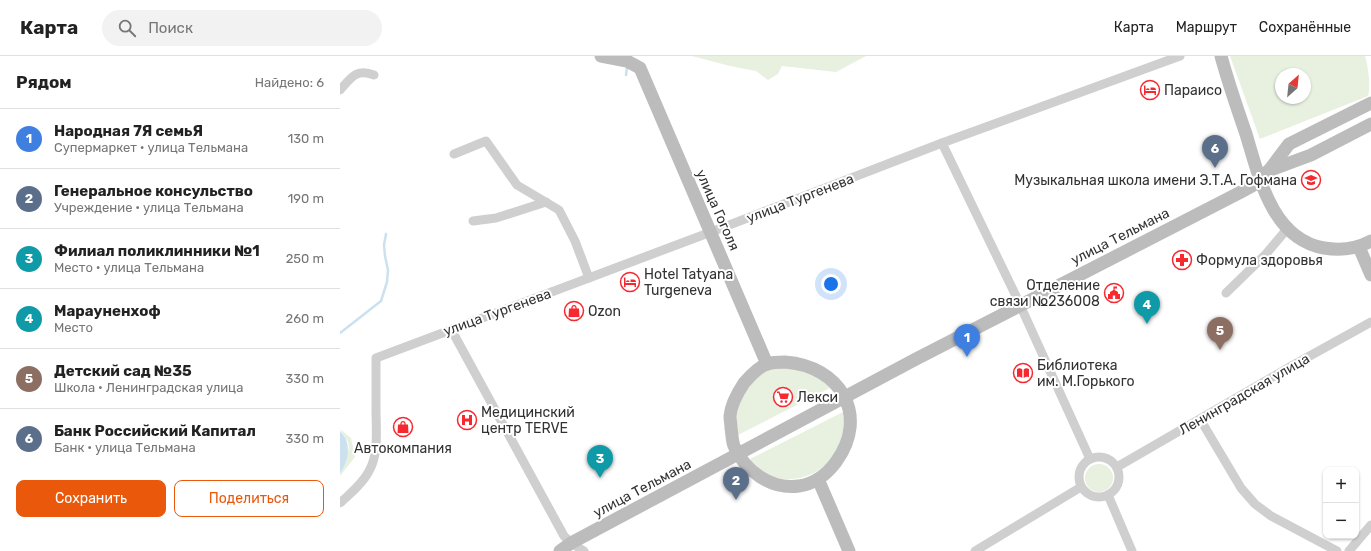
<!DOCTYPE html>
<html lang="ru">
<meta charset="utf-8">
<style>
:root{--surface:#fff;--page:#f2f2f2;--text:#222;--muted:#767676;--line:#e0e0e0;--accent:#ea580c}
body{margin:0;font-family:Rubik,sans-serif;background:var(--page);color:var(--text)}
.controls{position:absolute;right:12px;bottom:12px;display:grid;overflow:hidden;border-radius:8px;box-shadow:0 1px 3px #0004}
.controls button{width:36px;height:36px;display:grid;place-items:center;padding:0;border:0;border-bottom:1px solid var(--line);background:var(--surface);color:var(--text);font:20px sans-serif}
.compass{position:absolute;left:935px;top:12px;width:36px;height:36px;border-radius:50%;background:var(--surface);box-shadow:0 1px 3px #0004;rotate:27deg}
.you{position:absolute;left:491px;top:228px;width:14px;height:14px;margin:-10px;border:3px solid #fff;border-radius:50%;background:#1a73e8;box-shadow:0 0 0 6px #1a73e833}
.badge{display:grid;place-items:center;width:26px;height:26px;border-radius:50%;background:var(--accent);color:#fff;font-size:13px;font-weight:700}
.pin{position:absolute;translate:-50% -33px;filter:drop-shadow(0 1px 2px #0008)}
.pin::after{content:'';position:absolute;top:21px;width:14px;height:12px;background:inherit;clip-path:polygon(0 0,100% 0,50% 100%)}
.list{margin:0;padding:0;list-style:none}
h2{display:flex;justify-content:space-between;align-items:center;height:52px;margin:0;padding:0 16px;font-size:17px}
h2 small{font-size:13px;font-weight:400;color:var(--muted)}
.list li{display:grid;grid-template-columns:26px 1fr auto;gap:12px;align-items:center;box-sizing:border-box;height:60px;padding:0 16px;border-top:1px solid var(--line)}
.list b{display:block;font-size:15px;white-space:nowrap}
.list p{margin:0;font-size:13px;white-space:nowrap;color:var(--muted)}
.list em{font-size:13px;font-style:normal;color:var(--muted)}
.actions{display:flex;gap:8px;padding:12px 16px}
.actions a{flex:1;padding:9px 0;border:1px solid var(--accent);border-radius:8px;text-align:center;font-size:14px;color:var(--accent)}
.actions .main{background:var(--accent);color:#fff}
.icon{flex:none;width:22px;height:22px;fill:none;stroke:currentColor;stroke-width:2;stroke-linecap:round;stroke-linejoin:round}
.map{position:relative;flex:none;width:1031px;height:495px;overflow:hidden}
header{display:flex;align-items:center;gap:24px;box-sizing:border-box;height:56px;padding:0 20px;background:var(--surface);border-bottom:1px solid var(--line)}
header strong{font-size:19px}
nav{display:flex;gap:22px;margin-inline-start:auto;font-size:14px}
.search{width:280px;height:36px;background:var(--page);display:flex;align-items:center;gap:10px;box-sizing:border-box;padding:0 14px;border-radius:22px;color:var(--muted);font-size:15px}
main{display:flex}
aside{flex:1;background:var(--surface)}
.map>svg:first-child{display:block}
.green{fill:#e8f0e0;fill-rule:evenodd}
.water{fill:#cbe1f0}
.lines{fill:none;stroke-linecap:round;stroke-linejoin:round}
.stream{stroke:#cbe1f0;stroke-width:2.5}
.street{stroke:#cfcfcf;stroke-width:9}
.secondary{stroke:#bcbcbc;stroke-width:13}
.labels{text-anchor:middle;stroke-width:4;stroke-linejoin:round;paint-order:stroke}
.poi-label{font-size:14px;fill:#323232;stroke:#fff;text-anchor:start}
.street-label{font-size:14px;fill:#323232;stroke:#fff}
</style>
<header>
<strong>Карта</strong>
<div class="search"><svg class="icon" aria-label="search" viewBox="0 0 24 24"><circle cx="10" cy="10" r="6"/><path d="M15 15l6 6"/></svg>Поиск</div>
<nav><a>Карта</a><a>Маршрут</a><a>Сохранённые</a></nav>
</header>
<main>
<aside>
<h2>Рядом<small>Найдено: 6</small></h2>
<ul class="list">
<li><span class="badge" style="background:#3f7fe0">1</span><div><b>Народная 7Я семьЯ</b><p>Супермаркет · улица Тельмана</p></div><em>130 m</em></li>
<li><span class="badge" style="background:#5c6f8a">2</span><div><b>Генеральное консульство</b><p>Учреждение · улица Тельмана</p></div><em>190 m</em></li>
<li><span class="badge" style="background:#0f9aa8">3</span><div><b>Филиал поликлинники №1</b><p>Место · улица Тельмана</p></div><em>250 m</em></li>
<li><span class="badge" style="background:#0f9aa8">4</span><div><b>Марауненхоф</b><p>Место</p></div><em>260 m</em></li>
<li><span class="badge" style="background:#8d6e63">5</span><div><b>Детский сад №35</b><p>Школа · Ленинградская улица</p></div><em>330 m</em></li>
<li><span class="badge" style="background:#5c6f8a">6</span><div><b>Банк Российский Капитал</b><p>Банк · улица Тельмана</p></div><em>330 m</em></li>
</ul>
<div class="actions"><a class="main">Сохранить</a><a>Поделиться</a></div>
</aside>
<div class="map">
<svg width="1031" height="495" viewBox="0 0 1031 495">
<rect width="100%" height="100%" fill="#fff"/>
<g class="green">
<path d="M 352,0 L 526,0 L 496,16 L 442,10 L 438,18 L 428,24 L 416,15 L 390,10 Z"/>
<path d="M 890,0 L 1025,0 C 1028,10 1031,31 1028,40 L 920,83 ZM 941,18 L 965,18 L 965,42 L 941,42 Z"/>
<path d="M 462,311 L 492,331 L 398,379 L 395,367 L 399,349 L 405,336 L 416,322 L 431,312 Z"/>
<path d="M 505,355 C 505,390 488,422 449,423 C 442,423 429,421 423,417 C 418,413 414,407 410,403 Z"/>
<path d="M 0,373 L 11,382 L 15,401 L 0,420 L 0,417 L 9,392 L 8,386 Z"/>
<circle cx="759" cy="422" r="14"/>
</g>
<path class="water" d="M 0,375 C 12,386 9,404 0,417 Z"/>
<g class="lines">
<g class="stream">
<path d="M 286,19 L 287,11"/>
<path d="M 0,277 L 41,245 L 47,226 L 48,214 L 45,200 L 44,189 L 46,178"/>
</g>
<g class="street">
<path d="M 0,34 C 11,22 16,12 34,19"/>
<path d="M 602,87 L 676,240 L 750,403"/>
<path d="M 114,98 L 146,85 L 177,129 L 219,154 L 235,185 L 249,222"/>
<path d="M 133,165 L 156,162 L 206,146"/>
<path d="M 886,237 L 926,198 L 947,173"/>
<path d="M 111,273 L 224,480 L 231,487 L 244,495"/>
<path d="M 860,363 L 901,432 L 915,448 L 931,460 L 997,495"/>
<circle cx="759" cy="421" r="20"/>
<path d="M 777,411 L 948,312 L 1031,266"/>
<path d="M 768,439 L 792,495"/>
<path d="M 0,447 C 10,438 23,427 29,415 C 39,398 36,374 36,354 C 36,337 36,319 36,302 L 371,176 L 602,87 L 840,0"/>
<path d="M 635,495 L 741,431"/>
<path d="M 1009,495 L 1031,469"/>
</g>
<g class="secondary">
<path d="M 261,0 L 287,5 L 300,12 L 427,308"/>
<path d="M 881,0 C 888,26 897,52 906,78 C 919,121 932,183 984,192 C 1001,195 1016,193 1031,185"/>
<path d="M 928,115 L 971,99 L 1031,68"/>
<path d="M 1019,191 L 1031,219"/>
<path d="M 445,306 C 500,310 530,359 496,406 C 487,418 474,428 459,430 C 431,434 405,415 394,390 C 392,385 392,378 391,372 C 391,368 390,364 390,360 C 391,349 398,336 404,327 C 410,320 418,311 427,308 C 433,306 440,306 445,306 Z"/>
<path d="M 478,423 L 509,495"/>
<path d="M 220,495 L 231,487 L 576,303 L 899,137 L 921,125 L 949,88 L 1031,47"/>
</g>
</g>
<defs>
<g id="hotel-ring" transform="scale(1)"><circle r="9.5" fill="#fff" stroke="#f5292f" stroke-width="1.5"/><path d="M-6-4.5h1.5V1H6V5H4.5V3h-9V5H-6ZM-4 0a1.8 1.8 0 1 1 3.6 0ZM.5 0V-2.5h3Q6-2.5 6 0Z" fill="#f5292f"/></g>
<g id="school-ring" transform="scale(1)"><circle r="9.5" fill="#fff" stroke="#f5292f" stroke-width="1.5"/><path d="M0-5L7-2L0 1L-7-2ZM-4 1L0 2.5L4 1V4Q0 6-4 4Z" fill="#f5292f"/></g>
<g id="pharmacy-ring" transform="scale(1)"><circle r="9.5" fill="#fff" stroke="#f5292f" stroke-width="1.5"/><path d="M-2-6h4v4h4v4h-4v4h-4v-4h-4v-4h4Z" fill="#f5292f"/></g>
<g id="civic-ring" transform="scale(1)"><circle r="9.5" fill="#fff" stroke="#f5292f" stroke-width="1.5"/><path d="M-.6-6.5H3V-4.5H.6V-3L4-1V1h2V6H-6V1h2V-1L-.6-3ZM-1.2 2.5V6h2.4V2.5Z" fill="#f5292f"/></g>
<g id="shop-ring" transform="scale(1)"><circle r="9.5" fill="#fff" stroke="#f5292f" stroke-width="1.5"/><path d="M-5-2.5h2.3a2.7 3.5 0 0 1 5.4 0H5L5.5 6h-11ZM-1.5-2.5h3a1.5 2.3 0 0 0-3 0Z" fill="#f5292f"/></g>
<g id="library-ring" transform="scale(1)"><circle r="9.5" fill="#fff" stroke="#f5292f" stroke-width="1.5"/><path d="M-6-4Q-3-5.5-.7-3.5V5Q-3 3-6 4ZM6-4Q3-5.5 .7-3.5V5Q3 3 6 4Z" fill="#f5292f"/></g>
<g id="supermarket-ring" transform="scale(1)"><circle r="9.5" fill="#fff" stroke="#f5292f" stroke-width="1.5"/><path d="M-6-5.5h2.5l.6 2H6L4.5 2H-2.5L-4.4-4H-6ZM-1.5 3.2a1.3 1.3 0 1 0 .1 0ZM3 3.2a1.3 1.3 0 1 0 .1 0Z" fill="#f5292f"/></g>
<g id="hospital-ring" transform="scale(1)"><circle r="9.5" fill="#fff" stroke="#f5292f" stroke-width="1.5"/><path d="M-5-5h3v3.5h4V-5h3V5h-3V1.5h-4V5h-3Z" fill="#f5292f"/></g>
</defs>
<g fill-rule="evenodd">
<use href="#hotel-ring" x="810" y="34"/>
<use href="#school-ring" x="971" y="124"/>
<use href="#pharmacy-ring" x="842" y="204"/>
<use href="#hotel-ring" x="290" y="226"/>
<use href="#civic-ring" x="774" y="237"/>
<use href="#shop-ring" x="234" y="255"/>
<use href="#library-ring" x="683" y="317"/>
<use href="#supermarket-ring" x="443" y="341"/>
<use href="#hospital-ring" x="127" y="364"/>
<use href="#shop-ring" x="63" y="371"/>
</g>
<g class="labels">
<g class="poi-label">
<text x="824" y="39">Параисо</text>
<text x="957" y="129" text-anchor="end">Музыкальная школа имени Э.Т.А. Гофмана</text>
<text x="856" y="209">Формула здоровья</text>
<text x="304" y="223">Hotel Tatyana<tspan x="304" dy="16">Turgeneva</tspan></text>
<text x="760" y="234" text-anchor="end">Отделение<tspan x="760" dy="16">связи №236008</tspan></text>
<text x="248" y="260">Ozon</text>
<text x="697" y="314">Библиотека<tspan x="697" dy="16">им. М.Горького</tspan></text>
<text x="457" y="346">Лекси</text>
<text x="141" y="361">Медицинский<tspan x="141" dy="16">центр TERVE</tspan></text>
<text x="63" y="397" text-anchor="middle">Автокомпания</text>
</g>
<g class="street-label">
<text transform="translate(460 142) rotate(-21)" y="5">улица Тургенева</text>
<text transform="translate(378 154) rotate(66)" y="5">улица Гоголя</text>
<text transform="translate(780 180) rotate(-27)" y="5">улица Тельмана</text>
<text transform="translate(157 256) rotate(-20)" y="5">улица Тургенева</text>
<text transform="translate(904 338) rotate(-30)" y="5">Ленинградская улица</text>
<text transform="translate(302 432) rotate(-28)" y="5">улица Тельмана</text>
</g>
</g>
</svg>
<div class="controls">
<button>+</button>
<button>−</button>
</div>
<svg class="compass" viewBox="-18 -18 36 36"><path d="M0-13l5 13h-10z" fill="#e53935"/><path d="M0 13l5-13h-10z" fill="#767676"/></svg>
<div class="you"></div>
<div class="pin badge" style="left:627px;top:301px;background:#3f7fe0">1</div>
<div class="pin badge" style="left:396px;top:444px;background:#5c6f8a">2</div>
<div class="pin badge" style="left:260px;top:422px;background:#0f9aa8">3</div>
<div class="pin badge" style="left:807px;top:268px;background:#0f9aa8">4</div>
<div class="pin badge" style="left:880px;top:294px;background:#8d6e63">5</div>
<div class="pin badge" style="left:875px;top:112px;background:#5c6f8a">6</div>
</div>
</main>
